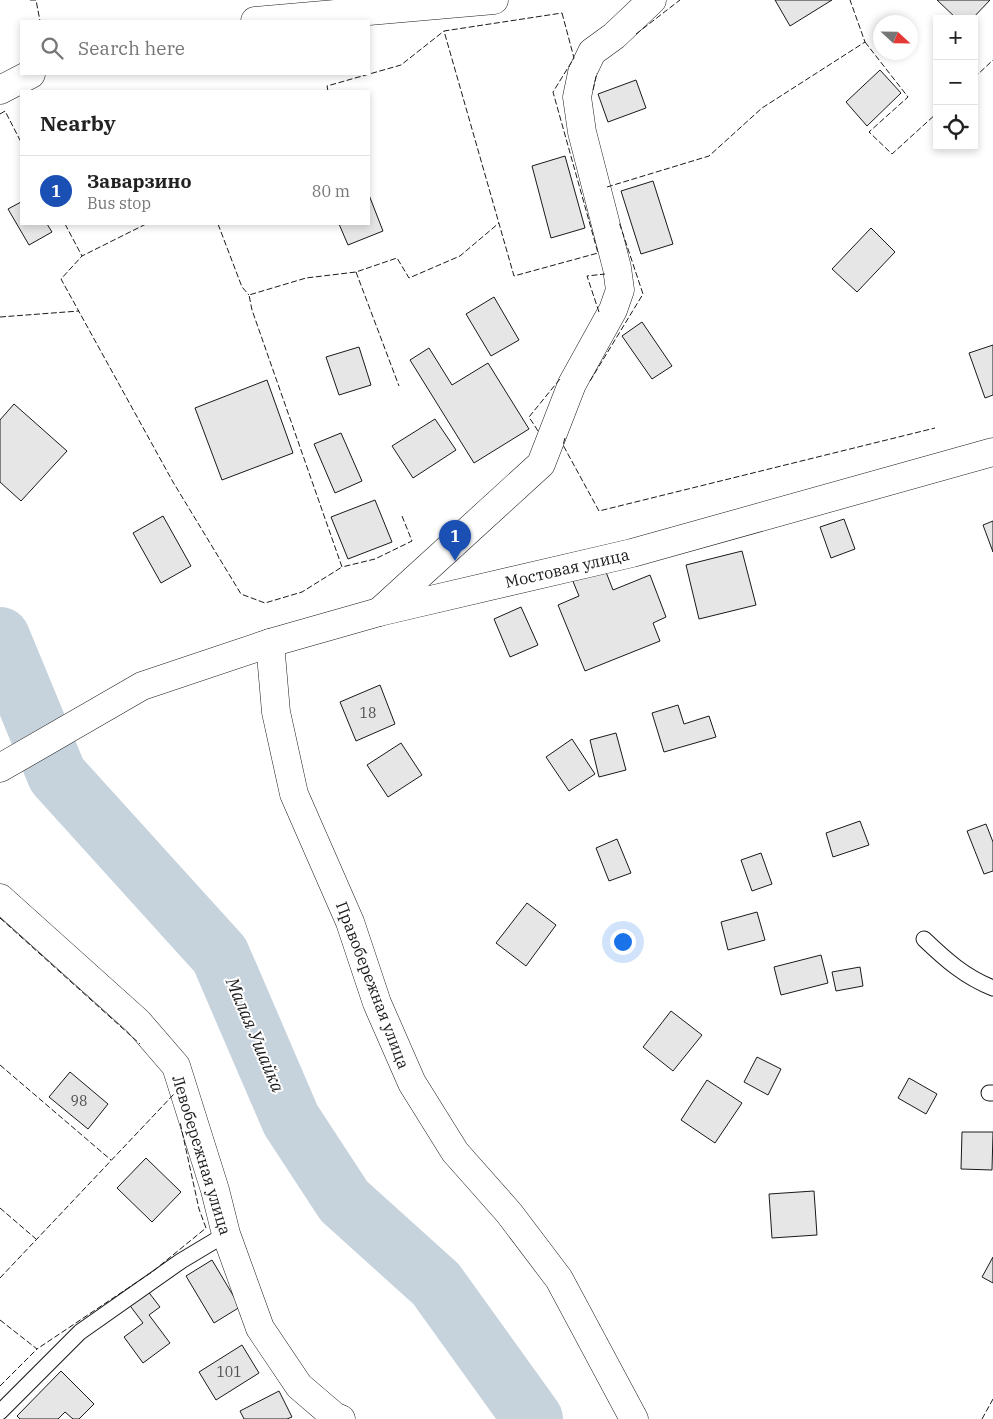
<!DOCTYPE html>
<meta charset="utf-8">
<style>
:root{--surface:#fff;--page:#f2f2f2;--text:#222;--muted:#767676;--line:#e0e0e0;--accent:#2563eb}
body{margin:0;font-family:"IBM Plex Serif",serif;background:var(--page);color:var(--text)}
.controls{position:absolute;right:15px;top:15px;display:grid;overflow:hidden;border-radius:0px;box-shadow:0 2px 8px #0003}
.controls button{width:45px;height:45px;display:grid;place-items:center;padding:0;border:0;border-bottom:1px solid var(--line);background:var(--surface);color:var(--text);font:25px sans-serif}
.compass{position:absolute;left:873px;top:15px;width:45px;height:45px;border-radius:50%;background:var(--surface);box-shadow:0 2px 8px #0003;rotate:112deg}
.you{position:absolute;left:622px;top:941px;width:18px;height:18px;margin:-12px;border:4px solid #fff;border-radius:50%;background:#1a73e8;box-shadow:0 0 0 8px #1a73e833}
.badge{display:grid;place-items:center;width:32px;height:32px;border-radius:50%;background:var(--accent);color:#fff;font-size:16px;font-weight:700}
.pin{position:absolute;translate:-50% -41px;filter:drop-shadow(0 1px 2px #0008)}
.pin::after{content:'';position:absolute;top:26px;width:18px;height:15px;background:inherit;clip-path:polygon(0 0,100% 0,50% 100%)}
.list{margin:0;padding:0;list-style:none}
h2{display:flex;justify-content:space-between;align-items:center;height:65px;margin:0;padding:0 20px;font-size:21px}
h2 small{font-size:16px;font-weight:400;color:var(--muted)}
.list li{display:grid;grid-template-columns:32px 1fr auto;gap:15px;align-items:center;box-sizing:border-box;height:70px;padding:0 20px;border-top:1px solid var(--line)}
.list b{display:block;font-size:19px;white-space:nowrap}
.list p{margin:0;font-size:16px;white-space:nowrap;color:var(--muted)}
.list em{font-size:16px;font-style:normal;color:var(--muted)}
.icon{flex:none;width:28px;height:28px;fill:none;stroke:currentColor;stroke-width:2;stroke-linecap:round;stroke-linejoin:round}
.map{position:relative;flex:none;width:993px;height:1419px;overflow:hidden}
.search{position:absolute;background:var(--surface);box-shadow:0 2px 8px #0003;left:20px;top:20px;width:350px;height:55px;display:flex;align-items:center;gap:12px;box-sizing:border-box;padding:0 18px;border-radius:0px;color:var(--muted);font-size:19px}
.panel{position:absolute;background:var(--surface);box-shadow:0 2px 8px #0003;left:20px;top:90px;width:350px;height:135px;border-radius:0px}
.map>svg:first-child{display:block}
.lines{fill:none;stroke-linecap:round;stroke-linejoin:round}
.river{stroke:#c6d2dc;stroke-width:60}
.building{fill:#e6e6e6;stroke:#1a1a1a}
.lane-casing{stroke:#1a1a1a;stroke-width:17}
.street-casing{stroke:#1a1a1a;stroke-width:29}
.secondary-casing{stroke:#1a1a1a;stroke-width:29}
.lane{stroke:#fff;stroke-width:15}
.street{stroke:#fff;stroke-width:28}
.secondary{stroke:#fff;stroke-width:28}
.fence{stroke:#1a1a1a;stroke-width:1;stroke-dasharray:6 2.5;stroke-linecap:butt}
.labels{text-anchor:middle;stroke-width:4;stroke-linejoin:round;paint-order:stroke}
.number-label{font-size:14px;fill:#4d4d4d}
.street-label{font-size:16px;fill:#1a1a1a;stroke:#fff}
.water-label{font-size:18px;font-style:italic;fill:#1a1a1a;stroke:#fff}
</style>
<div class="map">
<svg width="993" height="1419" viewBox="0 0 993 1419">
<rect width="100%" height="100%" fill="#fff"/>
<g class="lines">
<path class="river" d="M 0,637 L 57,775 L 220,955 L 291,1120 L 344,1201 L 436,1284 L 533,1419"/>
</g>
<g class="building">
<path d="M 775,0 L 832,0 L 790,26 Z"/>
<path d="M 937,0 L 990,0 L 972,19 L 957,19 Z"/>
<path d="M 880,70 L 901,93 L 867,126 L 846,102 Z"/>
<path d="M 636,80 L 646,108 L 608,122 L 598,94 Z"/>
<path d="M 565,156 L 585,228 L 551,238 L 532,166 Z"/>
<path d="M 653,181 L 673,244 L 641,254 L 621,191 Z"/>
<path d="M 369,195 L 383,231 L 348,245 L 339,224 L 369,224 Z"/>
<path d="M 21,202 L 21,224 L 47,224 L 52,232 L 29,245 L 8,209 Z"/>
<path d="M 871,228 L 895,252 L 857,292 L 832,269 Z"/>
<path d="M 494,297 L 519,340 L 491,356 L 466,314 Z"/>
<path d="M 642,322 L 672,366 L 652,379 L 622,336 Z"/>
<path d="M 993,345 L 993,395 L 985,398 L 969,353 Z"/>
<path d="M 359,347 L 371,385 L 339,395 L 326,357 Z"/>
<path d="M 429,348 L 452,385 L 488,363 L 529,429 L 474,463 L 410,360 Z"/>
<path d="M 267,380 L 293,453 L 222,480 L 195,408 Z"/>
<path d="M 14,404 L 67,451 L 21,501 L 0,482 L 0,420 Z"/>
<path d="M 435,419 L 456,450 L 413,478 L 392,446 Z"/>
<path d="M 341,433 L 362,481 L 335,493 L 314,444 Z"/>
<path d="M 375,500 L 392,542 L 348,559 L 331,517 Z"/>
<path d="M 163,516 L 191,566 L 161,583 L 133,533 Z"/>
<path d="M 844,519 L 855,549 L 831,558 L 820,527 Z"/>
<path d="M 993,521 L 993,552 L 983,525 Z"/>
<path d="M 742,551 L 756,605 L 699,619 L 686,565 Z"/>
<path d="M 604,567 L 613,590 L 650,575 L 666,617 L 653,623 L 660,641 L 585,671 L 558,605 L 579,596 L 572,579 Z"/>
<path d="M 521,607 L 538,645 L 510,657 L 494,619 Z"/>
<path d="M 380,685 L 395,724 L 356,741 L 340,702 Z"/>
<path d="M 678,705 L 684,724 L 709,716 L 716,737 L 664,752 L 652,713 Z"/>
<path d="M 616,733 L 626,770 L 599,777 L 590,740 Z"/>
<path d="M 572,739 L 595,774 L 569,791 L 546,757 Z"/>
<path d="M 401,743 L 422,775 L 388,797 L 367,765 Z"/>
<path d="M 860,821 L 869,845 L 833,857 L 826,833 Z"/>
<path d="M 986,824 L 993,842 L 993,871 L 984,874 L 967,831 Z"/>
<path d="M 617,839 L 631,873 L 609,881 L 596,848 Z"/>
<path d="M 761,853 L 772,884 L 752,891 L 741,860 Z"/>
<path d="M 527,903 L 556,925 L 526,966 L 496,943 Z"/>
<path d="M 757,912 L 765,940 L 728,950 L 721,922 Z"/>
<path d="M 821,955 L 828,983 L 781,995 L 774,967 Z"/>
<path d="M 860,967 L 863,986 L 836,991 L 832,972 Z"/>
<path d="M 671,1011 L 702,1035 L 673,1071 L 643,1047 Z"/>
<path d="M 757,1057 L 781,1069 L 768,1095 L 744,1082 Z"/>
<path d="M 70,1072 L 108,1104 L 88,1129 L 49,1097 Z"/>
<path d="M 909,1078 L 937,1094 L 926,1114 L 898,1098 Z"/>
<path d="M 707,1080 L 742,1103 L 715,1143 L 681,1120 Z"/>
<path d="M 962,1132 L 993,1132 L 992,1170 L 961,1169 Z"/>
<path d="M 146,1158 L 181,1192 L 152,1222 L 117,1188 Z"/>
<path d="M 814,1191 L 817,1235 L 772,1238 L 769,1194 Z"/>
<path d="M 993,1257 L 993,1283 L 982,1277 Z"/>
<path d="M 212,1260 L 240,1307 L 214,1323 L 186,1276 Z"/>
<path d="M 147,1290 L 160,1307 L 149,1315 L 170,1343 L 143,1363 L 124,1337 L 143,1323 L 128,1303 Z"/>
<path d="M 242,1345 L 259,1373 L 216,1400 L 199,1372 Z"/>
<path d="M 61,1371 L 94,1404 L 79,1419 L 73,1419 L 65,1412 L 58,1419 L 20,1419 L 17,1416 Z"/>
<path d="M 279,1391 L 292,1417 L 287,1419 L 244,1419 L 240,1411 Z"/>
</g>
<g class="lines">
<g class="lane-casing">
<g id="lane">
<path d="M 924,939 C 946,960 965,977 993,988"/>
<path d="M 989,1093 L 993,1093"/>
<path d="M 0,1412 L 80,1332 L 181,1261 L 226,1234"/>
</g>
</g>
<g class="street-casing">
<g id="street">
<path d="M 255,21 L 494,0"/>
<path d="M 0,90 L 31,74"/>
<path d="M 379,612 L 541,464 L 572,384 L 613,310 L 620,290 L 617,268 L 582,132 L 577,97 L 582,73 L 592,52 L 614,36 L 652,0"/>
<path d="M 270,643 L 276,712 L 294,794 L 350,922 L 377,1003 L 412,1083 L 455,1152 L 509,1213 L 559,1279 L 634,1419"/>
<path d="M 0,898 L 138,1022 L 176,1066 L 215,1190 L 226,1234 L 260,1328 L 299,1386 L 334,1416 L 341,1419"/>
</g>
</g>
<g class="secondary-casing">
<path id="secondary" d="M 0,768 L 142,686 L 270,643 L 379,612 L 632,553 L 993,452"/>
</g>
<use href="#lane" class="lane"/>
<use href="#street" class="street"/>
<use href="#secondary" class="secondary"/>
<g class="fence">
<path d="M 30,0 L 36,0 L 40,21"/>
<path d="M 562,13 L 574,58 L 553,92 L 598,253 L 514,276 L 444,31 Z"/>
<path d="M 636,34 L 680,0"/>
<path d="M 865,42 L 908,97 L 869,132 L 892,154 L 937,113"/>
<path d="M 974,78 L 993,60"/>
<path d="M 593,90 L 597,73"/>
<path d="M 328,91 L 327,86 L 401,65 L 444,31"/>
<path d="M 0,114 L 5,111 L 21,142"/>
<path d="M 607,187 L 709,156 L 762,108 L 865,42 L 850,0"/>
<path d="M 65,224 L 82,256"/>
<path d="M 146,224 L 82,256 L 61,279 L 173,482 L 241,594 L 265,603 L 302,592 L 342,567"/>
<path d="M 218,224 L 242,287 L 249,295"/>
<path d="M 356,272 L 399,386"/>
<path d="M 599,312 L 587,276 L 605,274"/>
<path d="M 0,317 L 79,311"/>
<path d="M 590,381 L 643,294 L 619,222"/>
<path d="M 538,431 L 529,417 L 560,379"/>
<path d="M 565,438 L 563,445 L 599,511 L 935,428"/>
<path d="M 402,516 L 412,541 L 375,559 L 342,567 L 252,310 L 249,295 L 306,278 L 356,272 L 397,258 L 409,278 L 460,256 L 499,223"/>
<path d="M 0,918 L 140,1044"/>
<path d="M 0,1065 L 111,1160"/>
<path d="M 0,1208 L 36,1239"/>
<path d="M 0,1278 L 174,1094"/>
<path d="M 0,1320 L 37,1349 L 152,1272 L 206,1228 L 199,1209 L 180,1122"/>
<path d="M 0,1386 L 37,1349"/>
<path d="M 982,1419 L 993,1399"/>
</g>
</g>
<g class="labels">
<g class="number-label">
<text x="368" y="718">18</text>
<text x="79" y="1106">98</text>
<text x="229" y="1377">101</text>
</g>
<g class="street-label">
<text transform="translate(567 568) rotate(-13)" y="6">Мостовая улица</text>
<text transform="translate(373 985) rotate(69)" y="6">Правобережная улица</text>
<text transform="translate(202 1155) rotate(73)" y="6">Левобережная улица</text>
</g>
<g class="water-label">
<text transform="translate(255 1035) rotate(67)" y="6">Малая Ушайка</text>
</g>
</g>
</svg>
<div class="controls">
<button>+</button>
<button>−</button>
<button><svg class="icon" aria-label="locate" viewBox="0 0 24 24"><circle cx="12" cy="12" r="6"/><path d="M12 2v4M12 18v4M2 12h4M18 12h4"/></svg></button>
</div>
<svg class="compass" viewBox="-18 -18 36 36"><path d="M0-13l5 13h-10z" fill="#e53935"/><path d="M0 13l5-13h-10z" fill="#767676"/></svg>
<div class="you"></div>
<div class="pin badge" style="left:455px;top:561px;background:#1a4fb4">1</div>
<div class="search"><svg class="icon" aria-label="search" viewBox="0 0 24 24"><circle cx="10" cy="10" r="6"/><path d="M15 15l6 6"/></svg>Search here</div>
<section class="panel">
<h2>Nearby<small></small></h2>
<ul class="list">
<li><span class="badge" style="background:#1a4fb4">1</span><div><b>Заварзино</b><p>Bus stop</p></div><em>80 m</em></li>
</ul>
</section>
</div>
